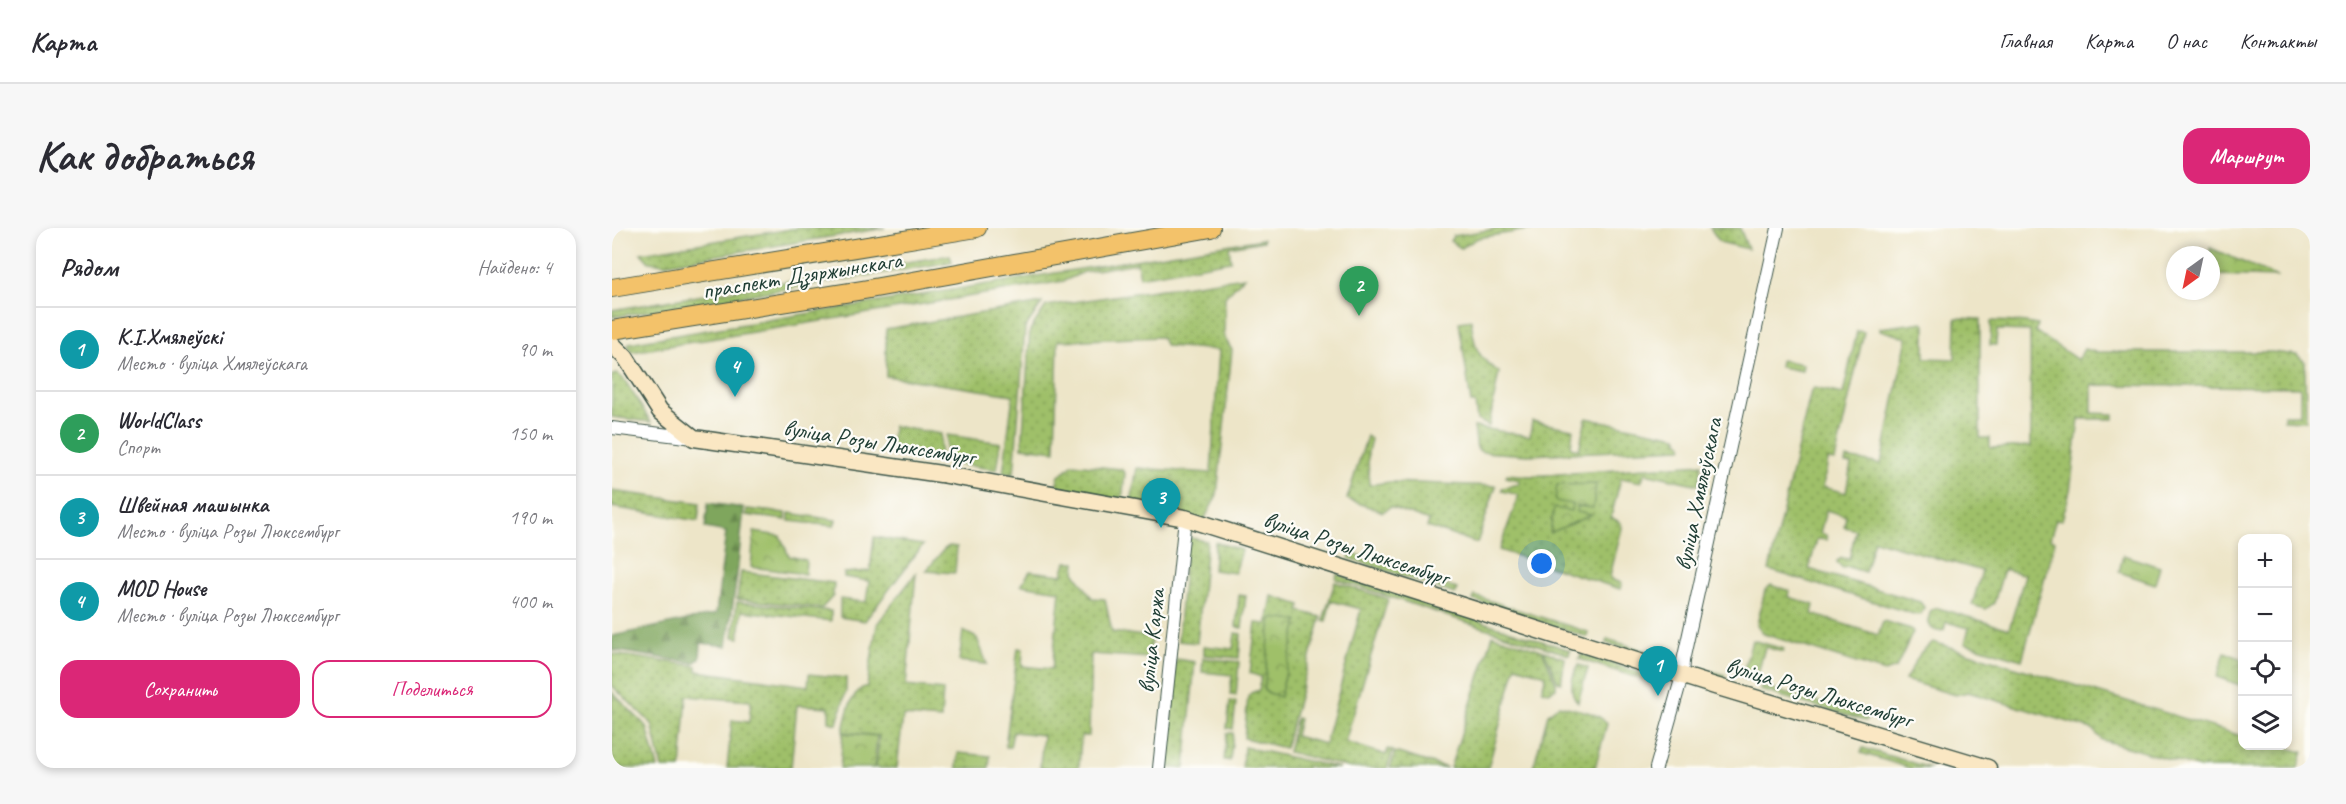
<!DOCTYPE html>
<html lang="ru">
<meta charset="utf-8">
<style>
:root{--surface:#fff;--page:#f7f7f7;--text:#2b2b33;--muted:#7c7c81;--line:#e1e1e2;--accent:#db2777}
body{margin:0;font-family:Caveat,sans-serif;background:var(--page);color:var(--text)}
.controls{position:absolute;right:18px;bottom:18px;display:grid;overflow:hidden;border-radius:12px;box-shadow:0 3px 9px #0003}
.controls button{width:54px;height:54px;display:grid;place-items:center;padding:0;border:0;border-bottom:2px solid var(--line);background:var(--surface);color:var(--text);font:30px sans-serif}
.compass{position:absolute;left:1554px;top:18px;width:54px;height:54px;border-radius:50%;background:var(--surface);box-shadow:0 3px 9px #0003;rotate:213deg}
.you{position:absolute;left:930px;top:336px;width:21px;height:21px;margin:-15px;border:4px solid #fff;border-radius:50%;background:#1a73e8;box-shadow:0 0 0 9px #1a73e833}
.badge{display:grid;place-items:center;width:39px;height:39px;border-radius:50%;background:var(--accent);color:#fff;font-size:20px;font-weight:700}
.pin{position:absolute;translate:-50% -50px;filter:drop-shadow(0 2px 3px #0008)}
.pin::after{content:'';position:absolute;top:32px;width:21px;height:18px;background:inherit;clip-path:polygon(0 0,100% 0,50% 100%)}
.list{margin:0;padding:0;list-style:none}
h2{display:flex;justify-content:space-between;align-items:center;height:78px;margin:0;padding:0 24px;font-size:26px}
h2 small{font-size:20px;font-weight:400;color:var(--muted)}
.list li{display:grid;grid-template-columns:39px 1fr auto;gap:18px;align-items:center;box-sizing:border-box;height:84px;padding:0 24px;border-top:2px solid var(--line)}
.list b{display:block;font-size:22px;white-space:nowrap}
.list p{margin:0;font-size:20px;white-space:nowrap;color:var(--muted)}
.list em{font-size:20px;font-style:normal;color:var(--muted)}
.actions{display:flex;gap:12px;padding:18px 24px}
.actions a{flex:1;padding:14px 0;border:2px solid var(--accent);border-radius:18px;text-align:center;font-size:21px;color:var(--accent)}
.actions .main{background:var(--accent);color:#fff}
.icon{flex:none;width:33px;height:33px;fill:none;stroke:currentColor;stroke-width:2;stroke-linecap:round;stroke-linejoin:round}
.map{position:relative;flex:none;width:1698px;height:540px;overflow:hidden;border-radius:18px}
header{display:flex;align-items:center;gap:36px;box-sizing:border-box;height:84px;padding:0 30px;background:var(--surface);border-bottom:2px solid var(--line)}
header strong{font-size:28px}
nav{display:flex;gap:33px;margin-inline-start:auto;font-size:21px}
.intro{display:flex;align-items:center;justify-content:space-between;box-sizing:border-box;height:144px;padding:0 36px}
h1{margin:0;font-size:42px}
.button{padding:15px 27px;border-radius:18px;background:var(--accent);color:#fff;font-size:21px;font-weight:700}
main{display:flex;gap:36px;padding:0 36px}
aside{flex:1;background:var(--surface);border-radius:18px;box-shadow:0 3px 9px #0003}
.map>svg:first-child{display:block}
.grass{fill:url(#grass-dots);stroke:#5f7e4e;stroke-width:1.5}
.forest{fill:url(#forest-firs);stroke:#4f7248;stroke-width:1.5}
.park{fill:url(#park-crowns);stroke:#5f7e4e;stroke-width:1.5}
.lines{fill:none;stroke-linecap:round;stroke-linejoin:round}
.street-casing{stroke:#3e564a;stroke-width:14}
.secondary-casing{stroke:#3e564a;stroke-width:19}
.primary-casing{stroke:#3e564a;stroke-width:20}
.street{stroke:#fff;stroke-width:12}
.secondary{stroke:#fae7c3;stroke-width:16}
.primary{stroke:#f3c26a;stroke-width:18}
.labels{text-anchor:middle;stroke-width:4.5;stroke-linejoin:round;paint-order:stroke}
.street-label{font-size:24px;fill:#1f3d34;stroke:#fdfcf7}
</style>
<header>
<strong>Карта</strong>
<nav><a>Главная</a><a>Карта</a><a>О нас</a><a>Контакты</a></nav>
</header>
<div class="intro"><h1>Как добраться</h1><a class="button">Маршрут</a></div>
<main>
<aside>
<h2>Рядом<small>Найдено: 4</small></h2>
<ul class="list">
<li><span class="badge" style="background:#0f9aa8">1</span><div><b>К.І.Хмялеўскі</b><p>Место · вуліца Хмялеўскага</p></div><em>90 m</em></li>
<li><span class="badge" style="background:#2e9e5b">2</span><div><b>WorldClass</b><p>Спорт</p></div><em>150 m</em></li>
<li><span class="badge" style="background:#0f9aa8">3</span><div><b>Швейная машынка</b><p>Место · вуліца Розы Люксембург</p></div><em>190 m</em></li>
<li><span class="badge" style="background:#0f9aa8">4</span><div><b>MOD House</b><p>Место · вуліца Розы Люксембург</p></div><em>400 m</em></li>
</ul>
<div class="actions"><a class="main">Сохранить</a><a>Поделиться</a></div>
</aside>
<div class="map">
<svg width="1698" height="540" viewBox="0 0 1698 540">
<defs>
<pattern id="grass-dots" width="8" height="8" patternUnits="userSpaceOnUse" patternTransform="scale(1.5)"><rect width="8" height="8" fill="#9fc069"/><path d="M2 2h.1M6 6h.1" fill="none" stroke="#819d57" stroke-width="1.8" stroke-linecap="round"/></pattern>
<pattern id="forest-firs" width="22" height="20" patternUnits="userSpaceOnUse" patternTransform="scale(1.5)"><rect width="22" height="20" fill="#7fa65d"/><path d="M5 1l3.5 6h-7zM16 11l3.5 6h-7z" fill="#67884e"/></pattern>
<pattern id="park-crowns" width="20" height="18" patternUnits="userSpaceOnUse" patternTransform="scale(1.5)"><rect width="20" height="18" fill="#9fc069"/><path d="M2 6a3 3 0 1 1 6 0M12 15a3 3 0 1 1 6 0" fill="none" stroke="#819d57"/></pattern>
</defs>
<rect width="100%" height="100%" fill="#fdfcf7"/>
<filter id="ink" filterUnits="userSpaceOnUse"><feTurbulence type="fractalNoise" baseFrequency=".0167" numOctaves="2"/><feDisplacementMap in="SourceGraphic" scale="12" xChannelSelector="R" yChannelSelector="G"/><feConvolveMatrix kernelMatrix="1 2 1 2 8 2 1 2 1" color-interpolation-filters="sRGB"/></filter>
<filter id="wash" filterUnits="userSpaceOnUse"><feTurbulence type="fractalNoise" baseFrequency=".008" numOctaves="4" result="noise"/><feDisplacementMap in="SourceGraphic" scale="24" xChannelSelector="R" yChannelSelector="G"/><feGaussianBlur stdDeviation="1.35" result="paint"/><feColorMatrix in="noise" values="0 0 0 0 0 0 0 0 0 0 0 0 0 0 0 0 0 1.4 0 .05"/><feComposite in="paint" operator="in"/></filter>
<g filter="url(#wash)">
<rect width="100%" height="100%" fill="#ede5c8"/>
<g class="grass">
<path d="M 185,0 L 273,0 L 52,36 L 37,34 L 29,25 Z"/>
<path d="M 889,0 L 928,0 L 866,10 L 849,20 L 838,13 L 841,8 Z"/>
<path d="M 1098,0 L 1128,0 L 1136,21 L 1108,14 Z"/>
<path d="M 651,11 L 651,13 L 617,19 L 619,33 L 528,49 L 525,35 L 472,44 L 452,53 L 20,124 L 16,118 L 17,115 L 34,112 Z"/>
<path d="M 338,27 L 340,34 L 0,89 L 0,82 Z"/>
<path d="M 632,49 L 613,69 L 612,109 L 620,122 L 605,267 L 592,292 L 519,275 L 525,240 L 599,245 L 607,122 L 554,118 L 549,109 L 446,113 L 443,223 L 410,219 L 418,102 L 434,78 Z"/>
<path d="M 430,75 L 413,100 L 402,246 L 391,245 L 401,167 L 274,148 L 274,101 Z"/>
<path d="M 1344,90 L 1368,91 L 1368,210 L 1378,210 L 1378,220 L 1419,218 L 1418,103 L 1385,102 L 1384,117 L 1378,117 L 1379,93 L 1407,94 L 1426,97 L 1423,103 L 1466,132 L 1472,121 L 1483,124 L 1660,124 L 1685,127 L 1693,134 L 1694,193 L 1672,192 L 1672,187 L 1688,187 L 1688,159 L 1480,157 L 1480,185 L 1502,186 L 1502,191 L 1467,191 L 1458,263 L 1450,292 L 1444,291 L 1438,311 L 1443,313 L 1410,432 L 1353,415 L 1357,400 L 1334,394 L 1332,402 C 1323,405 1318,401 1316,392 L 1319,382 L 1326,380 L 1397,401 L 1413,347 L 1392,341 L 1382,375 L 1374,381 L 1360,377 L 1370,343 L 1262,312 L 1253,344 L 1236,339 L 1231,340 L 1225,335 L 1225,333 L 1230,330 L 1237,331 L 1244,302 L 1232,299 L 1234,288 L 1214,282 L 1208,305 L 1214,307 L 1215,312 L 1205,311 L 1197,341 L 1308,374 L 1312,379 L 1309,386 L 1305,387 L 1157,342 L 1199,163 L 1202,160 L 1231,166 L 1245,103 L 1252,104 L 1223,233 L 1216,232 L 1211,259 L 1234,265 L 1239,236 L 1233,235 L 1234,230 L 1269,236 L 1295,110 L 1268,102 L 1268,100 L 1311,94 L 1313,96 L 1313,130 L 1343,131 Z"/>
<path d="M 859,92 C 863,120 863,127 887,144 L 877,198 L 865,192 L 863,175 L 859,175 L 847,94 Z"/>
<path d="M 1169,132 L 1191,136 L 1190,143 L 1168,139 Z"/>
<path d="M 5,146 L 12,151 L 39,194 L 0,189 L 0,147 Z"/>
<path d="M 974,190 L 1065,208 L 1071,218 L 1070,220 L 916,227 L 870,224 L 865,221 L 862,199 L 918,208 L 920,193 L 961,201 L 959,219 L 967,222 Z"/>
<path d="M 281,198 L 329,206 L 328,232 L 279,225 Z"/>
<path d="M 335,207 L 389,215 L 385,242 L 333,234 Z"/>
<path d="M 755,208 L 759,211 L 756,225 L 757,257 L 778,254 L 884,258 L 865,315 L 815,299 L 817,293 L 778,279 L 771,284 L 735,271 Z"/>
<path d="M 461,236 L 509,241 L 513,245 L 510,273 L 442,263 L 447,248 Z"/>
<path d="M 1090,236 L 1087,257 L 1033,245 L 1029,254 L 1009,250 L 999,289 L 1009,295 L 1010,300 L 998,348 L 1001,352 L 1010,355 L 1008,361 L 887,322 L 907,267 L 890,263 L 890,260 L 907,256 L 907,252 L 894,249 L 895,246 L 917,248 Z"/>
<path d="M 0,263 L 88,275 L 86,293 L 0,279 Z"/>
<path d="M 135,281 L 174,285 L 174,292 L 134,287 Z"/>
<path d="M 177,285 L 224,292 L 222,298 L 177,293 Z"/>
<path d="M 262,309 L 311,317 L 253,393 L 228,389 L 228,371 L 254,374 L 257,353 L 232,349 L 232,345 L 258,343 Z"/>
<path d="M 579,310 L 595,313 L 585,415 L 566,413 L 574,313 Z"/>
<path d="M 603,314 L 630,322 L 623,345 L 601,342 Z"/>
<path d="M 337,318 L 345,319 L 343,345 L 314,343 L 332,321 Z"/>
<path d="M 739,325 L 845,361 L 843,366 L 737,330 Z"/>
<path d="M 454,334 L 464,334 L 463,345 L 480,370 L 493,371 L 500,404 L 540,409 L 537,430 L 479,426 L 477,508 L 469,508 L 467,540 L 428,540 L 431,507 L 401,504 L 398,519 L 393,519 L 406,420 L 411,421 L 410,438 L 440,441 L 448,363 L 409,357 L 418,343 L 450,347 Z"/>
<path d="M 129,344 L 222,355 L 221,368 L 210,380 L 125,371 Z"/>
<path d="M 304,345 L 294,458 L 331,462 L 329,491 L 291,488 L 285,540 L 264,540 L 267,508 L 231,504 C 234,488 238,463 255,458 L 265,396 Z"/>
<path d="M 725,346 L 831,381 L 830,386 L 724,351 Z"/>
<path d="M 723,354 L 776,371 L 733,514 L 774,527 L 776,521 L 781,523 L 775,540 L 739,540 L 676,524 L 684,490 L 687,491 L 683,508 L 713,516 L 749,381 L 719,373 L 714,393 L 711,392 Z"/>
<path d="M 1159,357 L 1178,363 L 1177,369 L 1202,377 L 1200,386 L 1266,407 L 1271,393 L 1299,401 L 1301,404 L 1284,440 L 1273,444 L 1152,406 L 1145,397 L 1153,362 Z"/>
<path d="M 627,367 L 634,368 L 630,400 L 624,399 Z"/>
<path d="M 660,368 L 689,377 L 687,383 L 709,389 L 673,520 L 632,510 L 636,469 L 639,465 L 647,462 L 649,449 L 638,445 L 644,395 L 655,396 Z"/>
<path d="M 863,368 L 976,404 L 975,409 L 861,372 Z"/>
<path d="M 125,374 L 219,383 L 219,393 L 130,383 L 127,410 L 121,409 Z"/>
<path d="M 834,382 L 958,422 L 957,427 L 832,387 Z"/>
<path d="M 623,405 L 629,406 L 627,430 L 592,427 L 592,418 L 621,421 Z"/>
<path d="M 881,407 L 930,422 L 944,455 L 944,460 L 937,464 L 930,462 L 934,447 L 904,438 L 876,540 L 838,540 Z"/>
<path d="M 995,411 L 1047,427 L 1046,431 L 994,415 Z"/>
<path d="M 1140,412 L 1172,421 L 1171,424 L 1153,419 L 1144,453 L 1130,449 Z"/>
<path d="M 1321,414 L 1630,508 L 1630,518 L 1668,518 L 1691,524 L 1686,540 L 1588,540 L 1490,512 L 1480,501 L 1356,464 L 1343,467 L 1293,452 L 1309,424 Z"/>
<path d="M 932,423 L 953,430 L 949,455 L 946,454 Z"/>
<path d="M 0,426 L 85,438 L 85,443 L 196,458 L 197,446 L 234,450 L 234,463 L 225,496 L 217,494 L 217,479 L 185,477 L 179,540 L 115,540 L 120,492 L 137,494 L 139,473 L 75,468 L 69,540 L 50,540 L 40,496 L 0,458 Z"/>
<path d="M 969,426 L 1042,449 L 1049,453 L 1048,457 L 967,431 Z"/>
<path d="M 591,430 L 627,434 L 624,468 L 618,467 L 620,447 L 590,444 Z"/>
<path d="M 564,431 L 583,434 L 573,540 L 555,540 Z"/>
<path d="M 967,437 L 976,440 L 966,474 C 956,465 959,447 967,437 Z"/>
<path d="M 1085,439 L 1113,447 L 1111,452 L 1084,443 Z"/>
<path d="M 1149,458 L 1256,488 L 1254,493 L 1148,462 Z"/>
<path d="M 0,464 L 35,499 L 46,540 L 0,540 Z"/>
<path d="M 618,473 L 624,474 L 621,501 L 615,500 Z"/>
<path d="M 947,477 C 962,481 987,484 995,496 L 983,540 L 921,540 L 936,486 Z"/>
<path d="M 615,505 L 621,505 L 618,533 L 612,532 Z"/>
<path d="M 632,519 L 727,540 L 703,540 L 695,538 L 694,540 L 630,540 Z"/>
<path d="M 1251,520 L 1318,540 L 1298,540 L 1249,525 Z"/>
<path d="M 783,524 L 835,540 L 778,540 Z"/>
</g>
<path class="forest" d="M 96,275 L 132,280 L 125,347 L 115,418 L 89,415 L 88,430 L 82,435 L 0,422 L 0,408 L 104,386 L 114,304 L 93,300 Z"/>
<g class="park">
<path d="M 1598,20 L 1666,49 L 1599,47 Z"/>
<path d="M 984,256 L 981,280 L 965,278 L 965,284 L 979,287 L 938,305 L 942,280 L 959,283 L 960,276 L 943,273 L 945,257 Z"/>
<path d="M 142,304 L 168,308 L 177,328 L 194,332 L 193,346 L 139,339 Z"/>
<path d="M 1511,327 L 1548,339 L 1543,356 L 1507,344 Z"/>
<path d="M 659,390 L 686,393 L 668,469 L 652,463 Z"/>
<path d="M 351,403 L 365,410 L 375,436 L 347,433 Z"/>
<path d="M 1613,424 L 1630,431 L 1630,458 L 1605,449 Z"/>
<path d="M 231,505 L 265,508 L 262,540 L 228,540 Z"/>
<path d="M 346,525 L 378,528 L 377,540 L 345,540 Z"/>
</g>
</g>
<g filter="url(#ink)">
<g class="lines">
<g class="street-casing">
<g id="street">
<path d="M 0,200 L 82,210"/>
<path d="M 547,540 L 573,290"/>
<path d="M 1044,540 L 1070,448 L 1071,433 L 1166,0"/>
</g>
</g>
<g class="secondary-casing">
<path id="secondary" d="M 0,116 L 14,130 L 48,183 L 82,210 L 329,246 L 573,290 L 1103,458 L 1376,540"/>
</g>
<g class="primary-casing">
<g id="primary">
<path d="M 0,60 L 365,0"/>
<path d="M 0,102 L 251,62 L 599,0"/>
</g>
</g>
<use href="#street" class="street"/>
<use href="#secondary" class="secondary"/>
<use href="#primary" class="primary"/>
</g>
</g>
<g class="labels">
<g class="street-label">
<text transform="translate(190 47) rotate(-9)" y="8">праспект Дзяржынскага</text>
<text transform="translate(267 214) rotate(9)" y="8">вуліца Розы Люксембург</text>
<text transform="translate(1086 266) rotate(-78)" y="8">вуліца Хмялеўскага</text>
<text transform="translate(744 320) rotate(18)" y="8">вуліца Розы Люксембург</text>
<text transform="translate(539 413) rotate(-84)" y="8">вуліца Каржа</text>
<text transform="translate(1207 464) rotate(17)" y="8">вуліца Розы Люксембург</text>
</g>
</g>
</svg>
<div class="controls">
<button>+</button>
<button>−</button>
<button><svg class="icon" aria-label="locate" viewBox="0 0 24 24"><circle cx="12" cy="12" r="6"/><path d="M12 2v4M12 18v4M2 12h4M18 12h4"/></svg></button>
<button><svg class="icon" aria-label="layers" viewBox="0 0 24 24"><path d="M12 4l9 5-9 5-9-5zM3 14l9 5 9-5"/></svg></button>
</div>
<svg class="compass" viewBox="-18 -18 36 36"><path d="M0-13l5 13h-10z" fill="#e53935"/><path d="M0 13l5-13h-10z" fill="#7c7c81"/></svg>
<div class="you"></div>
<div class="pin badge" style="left:1046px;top:468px;background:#0f9aa8">1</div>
<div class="pin badge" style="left:747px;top:88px;background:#2e9e5b">2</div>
<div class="pin badge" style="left:549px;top:300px;background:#0f9aa8">3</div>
<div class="pin badge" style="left:123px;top:169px;background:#0f9aa8">4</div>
</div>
</main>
